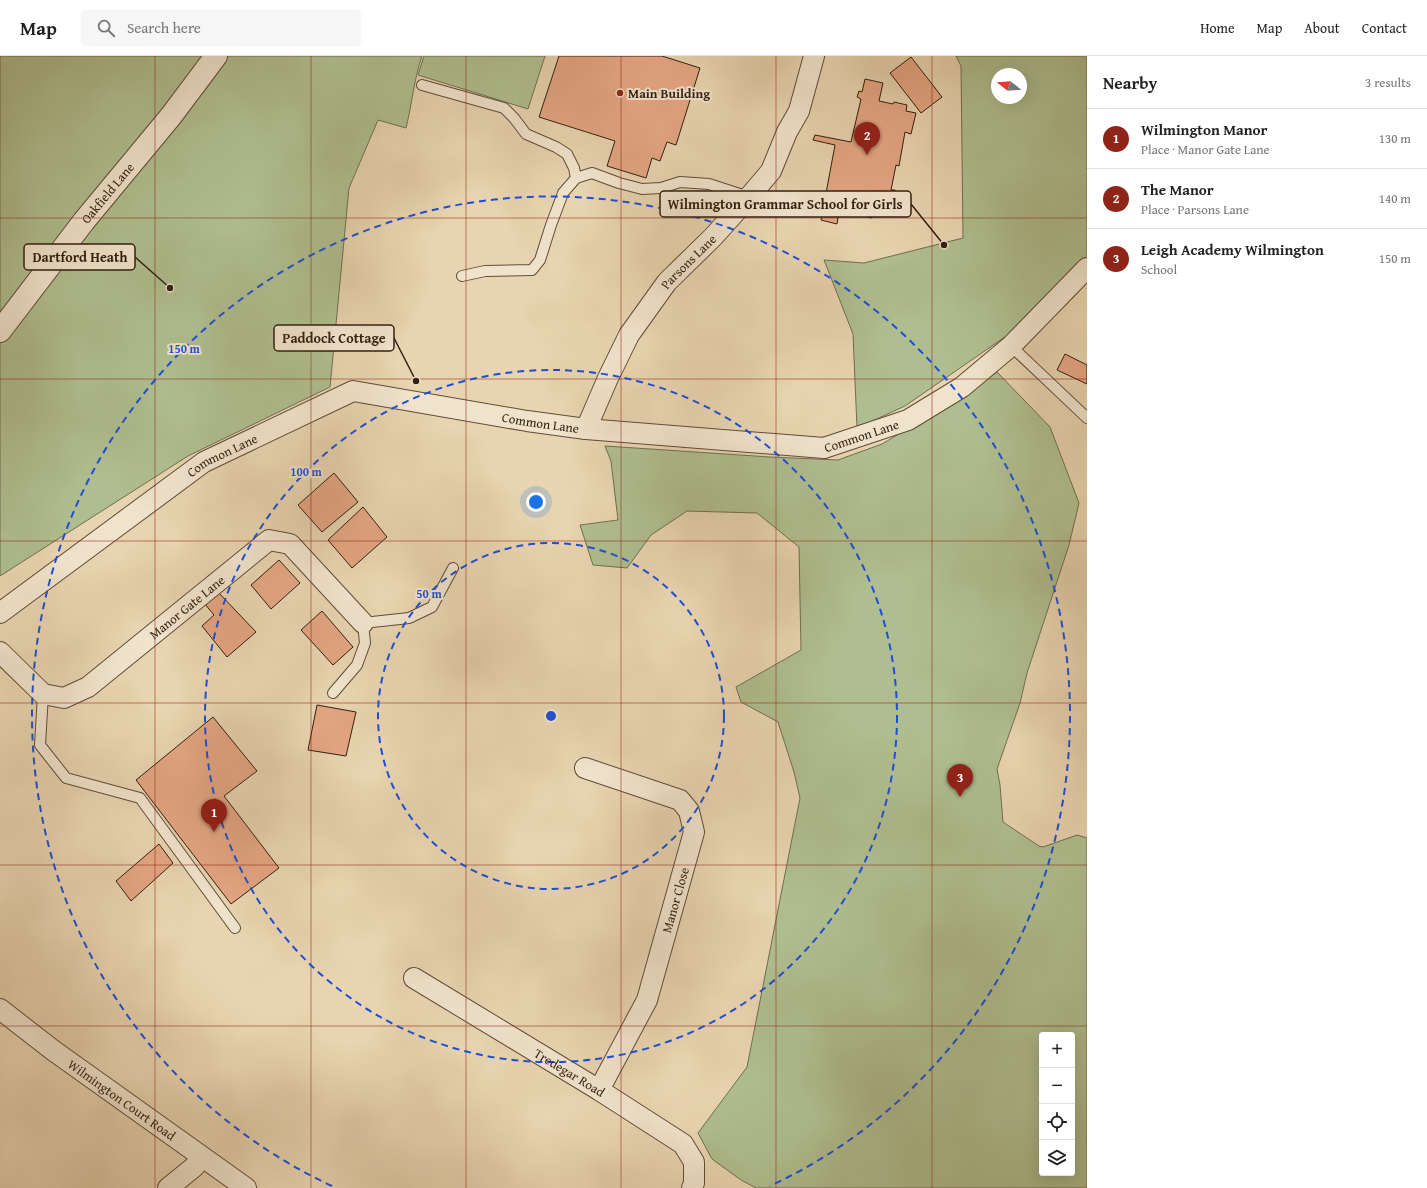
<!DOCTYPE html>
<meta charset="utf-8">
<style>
:root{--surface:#fff;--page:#f6f6f6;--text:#222;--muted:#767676;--line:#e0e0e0;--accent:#8f2418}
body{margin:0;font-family:"Gentium Book Plus",serif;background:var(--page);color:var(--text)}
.controls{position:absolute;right:12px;bottom:12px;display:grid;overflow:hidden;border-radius:4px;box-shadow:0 4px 16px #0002}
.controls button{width:36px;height:36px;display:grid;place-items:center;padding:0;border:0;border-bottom:1px solid var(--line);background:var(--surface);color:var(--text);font:20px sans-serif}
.compass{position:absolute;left:991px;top:12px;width:36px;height:36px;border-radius:50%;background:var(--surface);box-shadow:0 4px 16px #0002;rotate:287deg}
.you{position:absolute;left:536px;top:446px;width:14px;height:14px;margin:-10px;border:3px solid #fff;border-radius:50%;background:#1a73e8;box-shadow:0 0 0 6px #1a73e833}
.badge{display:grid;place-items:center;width:26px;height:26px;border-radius:50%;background:var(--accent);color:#fff;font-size:13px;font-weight:700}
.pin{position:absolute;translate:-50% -33px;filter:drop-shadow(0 1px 2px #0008)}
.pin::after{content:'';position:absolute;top:21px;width:14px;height:12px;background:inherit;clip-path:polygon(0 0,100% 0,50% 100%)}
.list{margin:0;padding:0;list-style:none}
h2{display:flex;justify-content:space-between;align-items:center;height:52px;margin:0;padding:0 16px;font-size:17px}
h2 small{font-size:13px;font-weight:400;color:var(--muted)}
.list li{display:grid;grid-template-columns:26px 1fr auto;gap:12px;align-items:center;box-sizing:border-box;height:60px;padding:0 16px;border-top:1px solid var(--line)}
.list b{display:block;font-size:15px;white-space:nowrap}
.list p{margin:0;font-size:13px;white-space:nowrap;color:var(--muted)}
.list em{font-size:13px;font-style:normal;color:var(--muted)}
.icon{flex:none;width:22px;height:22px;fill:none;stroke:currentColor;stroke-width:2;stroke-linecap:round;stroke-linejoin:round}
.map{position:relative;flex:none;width:1087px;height:1132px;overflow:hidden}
header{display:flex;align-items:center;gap:24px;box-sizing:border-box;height:56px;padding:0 20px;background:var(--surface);border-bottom:1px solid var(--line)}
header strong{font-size:19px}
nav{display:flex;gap:22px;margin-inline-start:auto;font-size:14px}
.search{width:280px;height:36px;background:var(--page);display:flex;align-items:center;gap:10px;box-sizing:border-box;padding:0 14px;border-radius:4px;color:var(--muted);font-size:15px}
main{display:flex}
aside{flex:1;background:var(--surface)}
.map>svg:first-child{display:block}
.green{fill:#afbe90;stroke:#706e50;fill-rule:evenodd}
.building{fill:#e4a583;stroke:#321f10}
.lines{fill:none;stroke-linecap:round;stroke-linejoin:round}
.service-casing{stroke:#604c38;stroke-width:12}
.minor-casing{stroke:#604c38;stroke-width:22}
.tertiary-casing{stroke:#604c38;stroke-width:24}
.service{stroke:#f0e3cc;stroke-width:10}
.minor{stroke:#f0e3cc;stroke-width:20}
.tertiary{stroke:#f0e3cc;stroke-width:22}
.grid{fill:none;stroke:#8f2418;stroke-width:1;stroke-opacity:0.55}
.ring{fill:none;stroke:#1d4ed8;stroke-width:2;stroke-dasharray:7 5}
.poi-dot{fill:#8f2418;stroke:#f0e3cc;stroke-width:1.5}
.labels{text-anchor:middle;stroke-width:4;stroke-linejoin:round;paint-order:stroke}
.poi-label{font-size:13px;font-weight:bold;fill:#321f10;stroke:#f0e3cc;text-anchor:start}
.street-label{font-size:13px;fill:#321f10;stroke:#f0e3cc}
.centre{fill:#1d4ed8;stroke:#f0e3cc;stroke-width:2}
.ring-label{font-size:12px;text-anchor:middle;font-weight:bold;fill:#1d4ed8;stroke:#f0e3cc;stroke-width:4;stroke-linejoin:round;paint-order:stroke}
.leader{fill:none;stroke:#321f10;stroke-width:1.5}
.callout-dot{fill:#321f10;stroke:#f0e3cc;stroke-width:1.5}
.callout{fill:#f0e3cc;stroke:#321f10;stroke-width:1.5}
.callout-label{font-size:14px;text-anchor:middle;font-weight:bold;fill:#321f10}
</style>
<header>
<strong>Map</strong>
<div class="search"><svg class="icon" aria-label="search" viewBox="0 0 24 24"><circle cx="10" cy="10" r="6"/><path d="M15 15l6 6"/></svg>Search here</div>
<nav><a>Home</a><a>Map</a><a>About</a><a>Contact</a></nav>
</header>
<main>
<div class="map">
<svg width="1087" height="1132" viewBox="0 0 1087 1132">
<rect width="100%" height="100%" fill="#e8d4b0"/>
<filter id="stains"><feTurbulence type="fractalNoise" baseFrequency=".005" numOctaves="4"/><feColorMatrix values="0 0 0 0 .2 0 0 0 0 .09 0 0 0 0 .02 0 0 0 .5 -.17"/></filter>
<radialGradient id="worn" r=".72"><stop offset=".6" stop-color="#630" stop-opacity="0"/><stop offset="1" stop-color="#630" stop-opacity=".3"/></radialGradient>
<g class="green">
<path d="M 0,0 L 422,0 C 414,23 412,48 406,72 L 378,64 L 349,132 L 330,331 L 188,400 L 0,520 Z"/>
<path d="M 424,0 L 545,0 L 528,53 L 418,19 Z"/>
<path d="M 956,0 L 1087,0 L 1087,202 L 1015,274 L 905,350 L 857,372 L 853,278 L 824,204 L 864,207 L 963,182 L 961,10 ZM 997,18 L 1021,18 L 1021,42 L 997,42 Z"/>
<path d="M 997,316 L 1050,371 L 1079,447 L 1069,489 L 1027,617 L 1020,647 L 997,713 L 1000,729 L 1003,766 L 1039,790 L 1043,791 L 1077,779 L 1087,782 L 1087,1132 L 756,1132 L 741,1124 L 712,1103 L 698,1077 L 747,1011 L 800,742 L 794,716 L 778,666 L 741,646 L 736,631 L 801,594 L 799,491 L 757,457 L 687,455 L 651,479 L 627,512 L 593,509 L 580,469 L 618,464 L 611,405 L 605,390 L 770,401 L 838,404 L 882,388 L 959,342 ZM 1042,979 L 1072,979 L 1072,1117 L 1042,1117 Z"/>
</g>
<g class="building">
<path d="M 559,0 L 662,0 L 700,12 L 676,89 L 667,86 L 660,105 L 652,102 L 646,122 L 607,110 L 615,85 L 539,61 Z"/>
<path d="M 911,1 L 942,41 L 921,57 L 890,17 Z"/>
<path d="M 865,23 L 883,27 L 879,45 L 893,48 L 894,46 L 907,49 L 906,55 L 916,57 L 911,78 L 905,76 L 899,110 L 896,109 L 891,134 L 895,134 L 890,159 L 872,156 L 872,162 L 854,158 L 855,153 L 843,151 L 842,155 L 839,155 L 837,168 L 821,164 L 835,89 L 813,84 L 815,79 L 851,86 L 861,43 L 857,41 L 859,35 L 862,36 Z"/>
<path d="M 1065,298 L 1087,309 L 1087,328 L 1057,314 Z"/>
<path d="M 334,417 L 358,446 L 322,476 L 298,449 Z"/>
<path d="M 363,451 L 387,481 L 352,512 L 328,484 Z"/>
<path d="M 279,504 L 300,527 L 271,553 L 251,529 Z"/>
<path d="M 218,536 L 256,576 L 227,601 L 202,570 L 214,559 L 204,547 Z"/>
<path d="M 322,555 L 353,591 L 333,609 L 301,574 Z"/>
<path d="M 317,649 L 356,656 L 346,700 L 308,694 Z"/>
<path d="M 213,661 L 257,715 L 224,740 L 279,812 L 231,848 L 136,724 Z"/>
<path d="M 159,788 L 173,807 L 131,845 L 116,825 Z"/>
</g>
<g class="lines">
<g class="service-casing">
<g id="service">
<path d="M 422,29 L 504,52 L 514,62 L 526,78 L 556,91 L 567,98 L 574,112 L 576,122"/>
<path d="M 462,220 L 485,215 L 532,214 L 540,204 L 551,169 L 563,137 L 576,122 L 592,117 L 619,127 L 642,133 L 661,132 L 680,126 L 709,128 L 749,141"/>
<path d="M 1011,290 L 1087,362"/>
<path d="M 333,637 L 357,609 L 365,587 L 363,567 L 409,562 L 432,551 L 453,512"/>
<path d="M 43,638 L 40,689 L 66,722 L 140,742 L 235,872"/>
</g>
</g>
<g class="minor-casing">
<g id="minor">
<path id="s1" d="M 586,373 L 608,322 L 629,279 L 667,226 L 713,181 L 749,141 L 771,115 L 787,76 L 799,55 L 814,0"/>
<path id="s2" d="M 0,557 L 204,406 L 353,335 L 527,365 L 586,373 L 824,392 L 908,364 L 962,331 L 1011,290 L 1087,212"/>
<path id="s3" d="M 0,596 L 43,638 L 64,642 L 88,631 L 269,484 L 290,488 L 363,567"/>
<path d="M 585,712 L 680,744 L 689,755 L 694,776 L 647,944 L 599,1034"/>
<path id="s4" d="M 414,922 L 599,1034 L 683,1088 L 694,1106 L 694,1127 L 692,1132"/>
<path id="s5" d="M 0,953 L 54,995 L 246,1132"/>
<path d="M 168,1132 L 194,1111 L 202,1101"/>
</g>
</g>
<g class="tertiary-casing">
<g id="tertiary">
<path id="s6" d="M 0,275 L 84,165 L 171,60 L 216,0"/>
</g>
</g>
<use href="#service" class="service"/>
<use href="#minor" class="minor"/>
<use href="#tertiary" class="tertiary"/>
</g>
<path class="grid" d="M 155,0 L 155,1132M 311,0 L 311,1132M 466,0 L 466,1132M 621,0 L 621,1132M 776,0 L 776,1132M 932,0 L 932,1132M 0,162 L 1087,162M 0,323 L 1087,323M 0,485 L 1087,485M 0,647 L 1087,647M 0,809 L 1087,809M 0,970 L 1087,970"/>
<g class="ring">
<circle cx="551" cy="660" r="173"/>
<circle cx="551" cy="660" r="346"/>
<path d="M332 1130A519 519 0 1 1 770 1130"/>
</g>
<circle class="poi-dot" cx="620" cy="37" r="4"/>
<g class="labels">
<g class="poi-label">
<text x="628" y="42">Main Building</text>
</g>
<g class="street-label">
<text dy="5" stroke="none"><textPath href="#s6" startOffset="175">Oakfield Lane</textPath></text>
<text dy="5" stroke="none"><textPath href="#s1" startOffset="198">Parsons Lane</textPath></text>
<text dy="5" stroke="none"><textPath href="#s2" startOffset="609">Common Lane</textPath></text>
<text dy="5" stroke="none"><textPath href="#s2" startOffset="933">Common Lane</textPath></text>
<text dy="5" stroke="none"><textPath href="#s2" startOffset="273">Common Lane</textPath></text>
<text dy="5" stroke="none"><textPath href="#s3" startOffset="235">Manor Gate Lane</textPath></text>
<text transform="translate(675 844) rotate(-74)" y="5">Manor Close</text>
<text dy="5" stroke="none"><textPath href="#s4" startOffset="182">Tredegar Road</textPath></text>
<text dy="5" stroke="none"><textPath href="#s5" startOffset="152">Wilmington Court Road</textPath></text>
</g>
</g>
<circle cx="551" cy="660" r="6" class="centre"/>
<g class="ring-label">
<text x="184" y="297">150 m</text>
<text x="306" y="420">100 m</text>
<text x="429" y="542">50 m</text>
</g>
<path class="leader" d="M944 189L911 148M170 232L135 201M416 325L394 282"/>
<g class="callout-dot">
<circle cx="944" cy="189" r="4"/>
<circle cx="170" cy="232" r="4"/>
<circle cx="416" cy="325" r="4"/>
</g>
<g class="callout">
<rect x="660" y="135" width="251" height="26" rx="4"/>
<rect x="24" y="188" width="111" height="26" rx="4"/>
<rect x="274" y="269" width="120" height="26" rx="4"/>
</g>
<g class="callout-label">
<text x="785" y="153">Wilmington Grammar School for Girls</text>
<text x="80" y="206">Dartford Heath</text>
<text x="334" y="287">Paddock Cottage</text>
</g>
<rect width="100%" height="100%" filter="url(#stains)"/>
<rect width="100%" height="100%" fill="url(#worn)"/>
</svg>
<div class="controls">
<button>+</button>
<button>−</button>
<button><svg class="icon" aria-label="locate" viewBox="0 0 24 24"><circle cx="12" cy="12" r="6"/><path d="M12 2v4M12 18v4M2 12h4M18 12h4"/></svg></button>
<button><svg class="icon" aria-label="layers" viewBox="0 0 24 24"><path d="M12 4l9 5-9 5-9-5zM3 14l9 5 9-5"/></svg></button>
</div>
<svg class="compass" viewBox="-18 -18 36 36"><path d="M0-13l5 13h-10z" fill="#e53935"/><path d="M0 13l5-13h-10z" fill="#767676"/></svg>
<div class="you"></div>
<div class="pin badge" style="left:214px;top:776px">1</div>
<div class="pin badge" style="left:867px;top:99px">2</div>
<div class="pin badge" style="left:960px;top:741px">3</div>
</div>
<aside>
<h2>Nearby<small>3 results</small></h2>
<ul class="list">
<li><span class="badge">1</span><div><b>Wilmington Manor</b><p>Place · Manor Gate Lane</p></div><em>130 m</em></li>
<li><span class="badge">2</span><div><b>The Manor</b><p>Place · Parsons Lane</p></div><em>140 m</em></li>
<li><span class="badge">3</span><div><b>Leigh Academy Wilmington</b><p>School</p></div><em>150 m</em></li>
</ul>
</aside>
</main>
